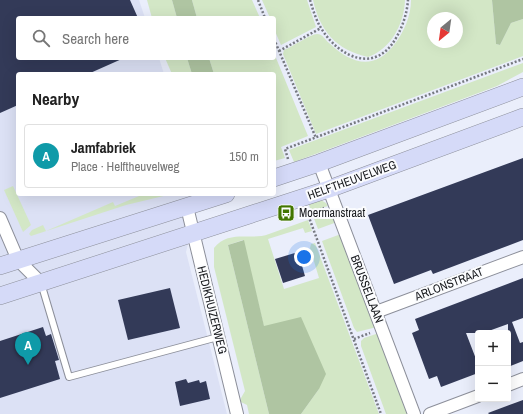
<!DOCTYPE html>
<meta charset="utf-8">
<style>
:root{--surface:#fff;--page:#f6f6f6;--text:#222;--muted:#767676;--line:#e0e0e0;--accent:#d93025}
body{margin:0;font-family:"Archivo Narrow",sans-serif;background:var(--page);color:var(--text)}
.controls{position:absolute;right:12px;bottom:12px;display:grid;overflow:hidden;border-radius:4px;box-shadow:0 4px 16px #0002}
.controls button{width:36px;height:36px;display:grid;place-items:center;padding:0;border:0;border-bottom:1px solid var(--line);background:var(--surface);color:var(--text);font:20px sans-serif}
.compass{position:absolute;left:427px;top:12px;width:36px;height:36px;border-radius:50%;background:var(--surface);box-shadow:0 4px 16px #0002;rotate:209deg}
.you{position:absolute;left:304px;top:257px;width:14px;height:14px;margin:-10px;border:3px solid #fff;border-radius:50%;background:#1a73e8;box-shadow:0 0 0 6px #1a73e833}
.badge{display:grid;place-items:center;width:26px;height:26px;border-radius:50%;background:var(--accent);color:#fff;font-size:13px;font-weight:700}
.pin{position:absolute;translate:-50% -33px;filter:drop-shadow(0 1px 2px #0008)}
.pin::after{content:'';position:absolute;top:21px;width:14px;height:12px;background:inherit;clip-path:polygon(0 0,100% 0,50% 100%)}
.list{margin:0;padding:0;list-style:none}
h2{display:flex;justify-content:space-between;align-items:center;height:52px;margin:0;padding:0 16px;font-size:17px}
h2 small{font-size:13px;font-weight:400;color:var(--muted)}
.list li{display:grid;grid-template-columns:26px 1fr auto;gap:12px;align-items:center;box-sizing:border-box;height:64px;margin:0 8px 8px;padding:0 8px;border:1px solid var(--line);border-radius:4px}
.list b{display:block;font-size:15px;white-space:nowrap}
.list p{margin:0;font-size:13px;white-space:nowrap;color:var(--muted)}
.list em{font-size:13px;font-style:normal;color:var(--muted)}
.icon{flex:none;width:22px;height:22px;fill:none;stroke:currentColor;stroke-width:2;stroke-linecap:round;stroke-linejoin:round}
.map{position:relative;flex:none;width:523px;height:414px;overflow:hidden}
.search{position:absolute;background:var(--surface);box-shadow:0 4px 16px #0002;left:16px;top:16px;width:260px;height:44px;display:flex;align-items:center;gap:10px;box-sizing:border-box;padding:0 14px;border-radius:4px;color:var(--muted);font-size:15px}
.panel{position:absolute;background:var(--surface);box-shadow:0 4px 16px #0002;left:16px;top:72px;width:260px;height:124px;border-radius:4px}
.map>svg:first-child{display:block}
.built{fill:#dce1f5}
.green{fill:#d3e7c6;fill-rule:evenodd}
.water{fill:#afc5a2}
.building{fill:#333a58}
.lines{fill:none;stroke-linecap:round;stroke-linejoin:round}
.lane-casing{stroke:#8c8f9a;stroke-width:8}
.street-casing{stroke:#8c8f9a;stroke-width:14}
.secondary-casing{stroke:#8c8f9a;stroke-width:18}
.path{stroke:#767981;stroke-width:2.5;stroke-dasharray:2 2;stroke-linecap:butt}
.lane{stroke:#fff;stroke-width:6}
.street{stroke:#fff;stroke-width:12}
.secondary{stroke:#d5daf8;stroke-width:17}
.labels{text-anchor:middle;stroke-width:4;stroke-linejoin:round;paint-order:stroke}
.street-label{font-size:12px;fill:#17191d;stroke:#fbfcfe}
.poi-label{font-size:12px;fill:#17191d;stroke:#fbfcfe;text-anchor:start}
</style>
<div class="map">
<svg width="523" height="414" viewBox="0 0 523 414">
<rect width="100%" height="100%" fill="#eaeefb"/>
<path class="built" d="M 0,0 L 139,0 L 145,18 L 18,18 L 18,58 L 159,58 L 164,74 L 18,74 L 18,194 L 200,194 L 186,252 L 227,414 L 0,414 Z"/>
<g class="green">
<path d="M 147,0 L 172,0 L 177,18 L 152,18 Z"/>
<path d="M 192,0 L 252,0 L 260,18 L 197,18 Z"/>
<path d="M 262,0 L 307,0 L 316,27 L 281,45 L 274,29 L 274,18 L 270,18 Z"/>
<path d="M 313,0 L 405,0 C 404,24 391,49 368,57 C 336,50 320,31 313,0 Z"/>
<path d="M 411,0 L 492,0 L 496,44 L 500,45 L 511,23 L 523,19 L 523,56 L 316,134 L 283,54 L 284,50 C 292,47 311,34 317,34 C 323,34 325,40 329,43 C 351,64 374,71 394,45 C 404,32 411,16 411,0 ZM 433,18 L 457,18 L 457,42 L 433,42 Z"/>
<path d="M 274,53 L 308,136 L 281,147 L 285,158 L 274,161 L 274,74 L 214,74 L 209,58 L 274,58 Z"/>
<path d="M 165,58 L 187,58 L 192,74 L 172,74 Z"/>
<path d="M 523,63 L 523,72 L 497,86 L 294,162 L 289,150 Z"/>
<path d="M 13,186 L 31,225 L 23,232 L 4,190 Z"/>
<path d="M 144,194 L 172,194 L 126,205 L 31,236 L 29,234 L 32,230 L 43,225 L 46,231 L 113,202 L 115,206 Z"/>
<path d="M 319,199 L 326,203 L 328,206 L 311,211 L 308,202 Z"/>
<path d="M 330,211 L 332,211 L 337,222 L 318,229 L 313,216 Z"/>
<path d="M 308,220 L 312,231 L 305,233 L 303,228 L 268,239 L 284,289 L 319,278 L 310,248 L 311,244 L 315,243 L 379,414 L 301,414 L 319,389 L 264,327 L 243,240 L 228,245 L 269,414 L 249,414 L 247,405 L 241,402 L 241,398 L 245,391 L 214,267 L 214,248 C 229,229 251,241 269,234 C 282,229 295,225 308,220 Z"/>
<path d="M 341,234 L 377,327 L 357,332 L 354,328 L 322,241 Z"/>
<path d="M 379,333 L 409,414 L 386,414 L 361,346 L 361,341 L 364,338 Z"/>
</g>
<g class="water">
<path d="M 172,0 L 192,0 L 197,18 L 177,18 Z"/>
<path d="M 492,0 L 523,0 L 523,19 L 511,23 L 500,45 L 496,44 Z"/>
<path d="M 187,58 L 209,58 L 214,74 L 192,74 Z"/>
<path d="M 244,240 L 264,326 L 301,317 L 326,374 L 319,389 L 301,414 L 269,414 L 228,245 Z"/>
</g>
<g class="building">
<path d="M 0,0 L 130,0 L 138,18 L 18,18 L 18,58 L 124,58 L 88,74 L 18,74 L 18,105 L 0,113 Z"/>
<path d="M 523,158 L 523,240 L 433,274 L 431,270 L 394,284 L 368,215 Z"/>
<path d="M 298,252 L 305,276 L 283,283 L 275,259 Z"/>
<path d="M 523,278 L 523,318 L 512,322 L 520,343 L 523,342 L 523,361 L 508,367 L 508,324 L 483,333 L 466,333 L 476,359 L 478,359 L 478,373 L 441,387 L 437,376 L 429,379 L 412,333 L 419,330 L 415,319 Z"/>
<path d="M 170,288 L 180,328 L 128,340 L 118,300 Z"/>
<path d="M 43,327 L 46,336 L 51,334 L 59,360 L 55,361 L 60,379 L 0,398 L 0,341 Z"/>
<path d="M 186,379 L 188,383 L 199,380 L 200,383 L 206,381 L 210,399 L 180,406 L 175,382 Z"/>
<path d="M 523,400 L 523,414 L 489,414 L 488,413 Z"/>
</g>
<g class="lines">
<g class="lane-casing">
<path id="lane" d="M 41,283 L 69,377 L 218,337"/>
</g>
<g class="street-casing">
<g id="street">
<path d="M 319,163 L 414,414"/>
<path d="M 187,207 L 237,414"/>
<path d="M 0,218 L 18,260 L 41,283"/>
<path d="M 376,312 L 523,257"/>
<path d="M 508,385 L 523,379"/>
<path d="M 430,414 L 478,396"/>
</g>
</g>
<g class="secondary-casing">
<g id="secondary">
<path d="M 274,178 L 319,163 L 523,87"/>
<path d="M 0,266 L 226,194"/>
<path d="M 0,296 L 329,189 L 523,117"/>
</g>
</g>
<g class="path">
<path d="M 258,0 L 265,18"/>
<path d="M 310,0 C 313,10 316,20 321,28 C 339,58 376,74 396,38 C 403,26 407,13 408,0"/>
<path d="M 274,39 L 316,138"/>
<path d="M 279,51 L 321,28"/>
<path d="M 288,159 L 285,149 L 523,59"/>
<path d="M 307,212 L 381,414"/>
<path d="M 304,215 L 324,208"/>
<path d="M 354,339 L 370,333"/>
</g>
<use href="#lane" class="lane"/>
<use href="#street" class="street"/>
<use href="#secondary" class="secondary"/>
</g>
<defs>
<g id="bus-square" transform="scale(0.9)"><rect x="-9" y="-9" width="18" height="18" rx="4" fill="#427600" stroke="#fbfcfe"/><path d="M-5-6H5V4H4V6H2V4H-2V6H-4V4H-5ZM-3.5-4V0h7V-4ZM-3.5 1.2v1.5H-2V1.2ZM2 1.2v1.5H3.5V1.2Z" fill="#fff"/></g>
</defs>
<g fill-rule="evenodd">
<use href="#bus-square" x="286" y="213"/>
</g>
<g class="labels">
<g class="street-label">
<text transform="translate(352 180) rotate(-20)" y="4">HELFTHEUVELWEG</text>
<text transform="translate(449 284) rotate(-21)" y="4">ARLONSTRAAT</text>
<text transform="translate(367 289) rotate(69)" y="4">BRUSSELLAAN</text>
<text transform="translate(212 310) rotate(76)" y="4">HEDIKHUIZERWEG</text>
</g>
<g class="poi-label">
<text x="299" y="217">Moermanstraat</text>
</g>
</g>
</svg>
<div class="controls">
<button>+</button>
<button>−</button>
</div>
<svg class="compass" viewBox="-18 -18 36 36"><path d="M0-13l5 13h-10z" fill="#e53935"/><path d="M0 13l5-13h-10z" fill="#767676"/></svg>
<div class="you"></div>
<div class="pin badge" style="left:28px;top:365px;background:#0f9aa8">A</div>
<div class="search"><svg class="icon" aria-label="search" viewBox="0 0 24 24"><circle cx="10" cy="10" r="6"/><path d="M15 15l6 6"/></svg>Search here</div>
<section class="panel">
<h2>Nearby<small></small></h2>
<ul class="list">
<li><span class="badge" style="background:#0f9aa8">A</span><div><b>Jamfabriek</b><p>Place · Helftheuvelweg</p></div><em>150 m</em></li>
</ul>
</section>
</div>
